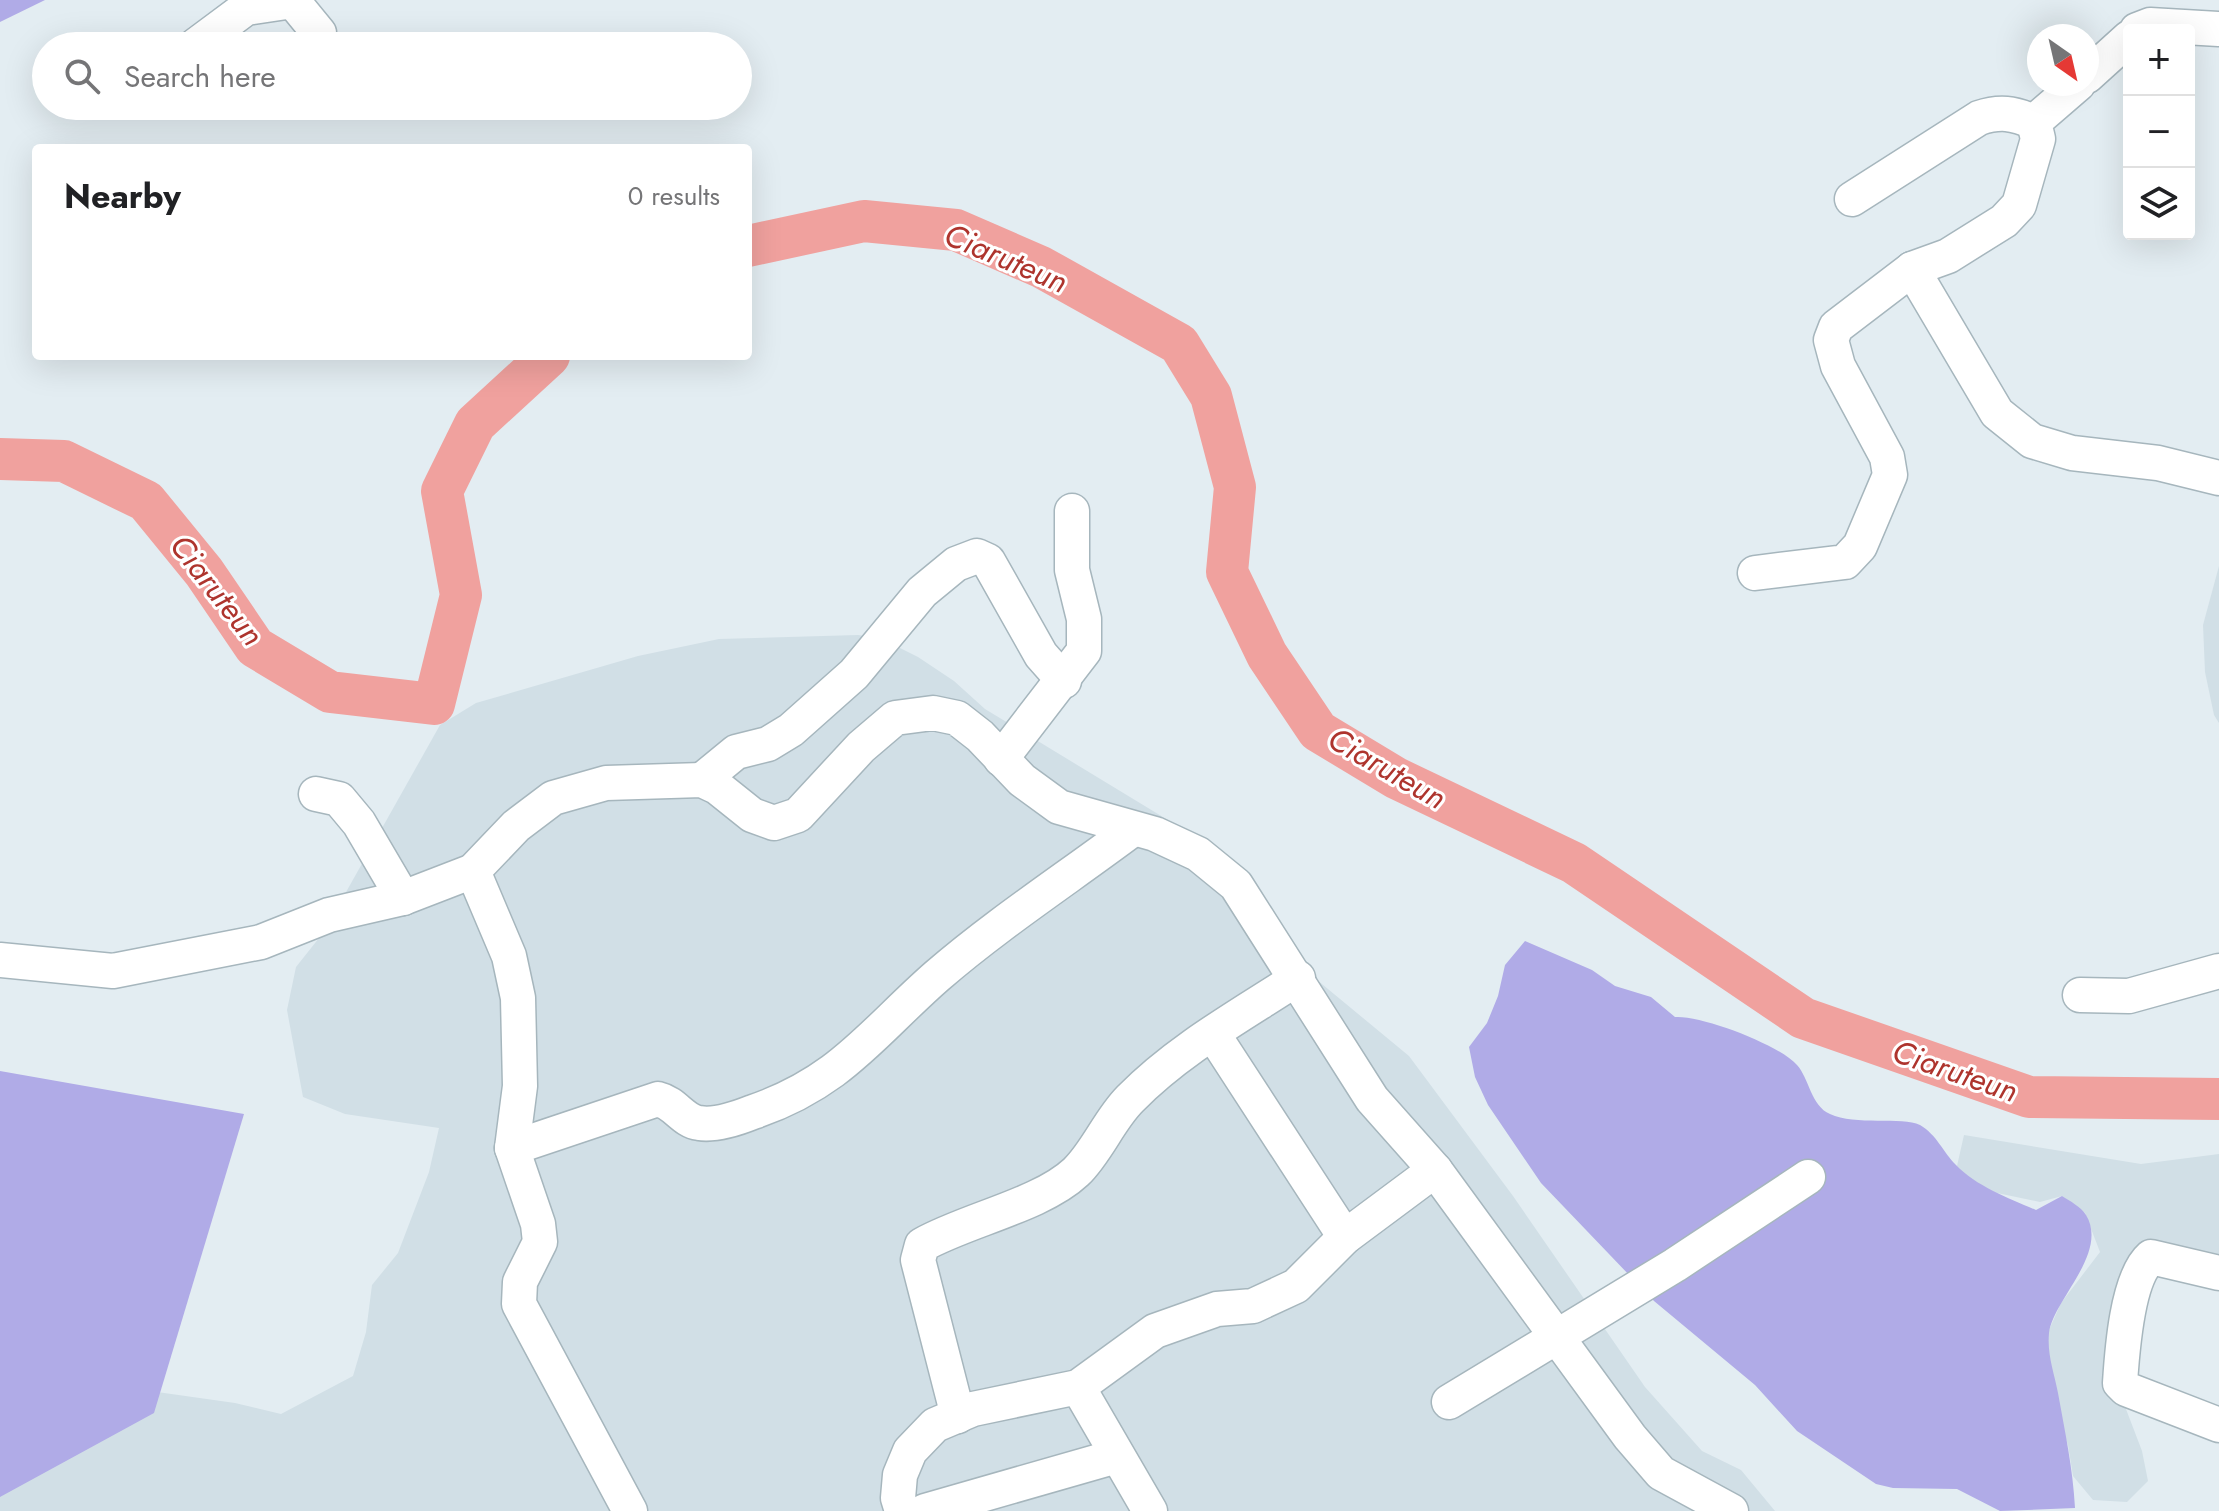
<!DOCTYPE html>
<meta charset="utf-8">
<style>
:root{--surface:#fff;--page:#f2f2f2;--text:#202124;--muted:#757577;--line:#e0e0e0}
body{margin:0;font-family:Jost,sans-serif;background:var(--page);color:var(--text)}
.controls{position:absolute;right:24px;top:24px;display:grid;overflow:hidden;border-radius:8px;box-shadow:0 8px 32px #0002}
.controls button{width:72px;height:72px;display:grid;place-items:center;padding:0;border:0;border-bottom:2px solid var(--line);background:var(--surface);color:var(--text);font:40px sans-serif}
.compass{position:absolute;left:2027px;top:24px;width:72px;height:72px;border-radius:50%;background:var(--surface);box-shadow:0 8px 32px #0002;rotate:146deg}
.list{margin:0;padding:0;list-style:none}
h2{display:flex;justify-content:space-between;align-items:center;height:104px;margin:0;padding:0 32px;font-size:34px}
h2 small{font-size:26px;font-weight:400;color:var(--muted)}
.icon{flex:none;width:44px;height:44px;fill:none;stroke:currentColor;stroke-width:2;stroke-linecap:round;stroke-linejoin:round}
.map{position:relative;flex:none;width:2219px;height:1511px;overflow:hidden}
.search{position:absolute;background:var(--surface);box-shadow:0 8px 32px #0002;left:32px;top:32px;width:720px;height:88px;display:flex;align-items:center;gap:20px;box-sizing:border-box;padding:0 28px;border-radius:44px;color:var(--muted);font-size:30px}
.panel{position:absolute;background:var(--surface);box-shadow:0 8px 32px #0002;left:32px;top:144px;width:720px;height:216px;border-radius:8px}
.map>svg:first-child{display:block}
.residential{fill:#d1dfe6}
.green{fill:#b0abe7}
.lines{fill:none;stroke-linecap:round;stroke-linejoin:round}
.river{stroke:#f0a19e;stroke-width:42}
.minor-casing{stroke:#a6b6bd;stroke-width:37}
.minor{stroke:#fff;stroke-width:34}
.labels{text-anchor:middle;stroke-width:6;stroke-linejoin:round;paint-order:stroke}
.water-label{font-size:32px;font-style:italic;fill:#ae342d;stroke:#fff}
</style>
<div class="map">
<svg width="2219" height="1511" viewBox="0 0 2219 1511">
<rect width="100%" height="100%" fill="#e3edf2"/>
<g class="residential">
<path d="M 2219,566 L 2219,723 L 2214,715 L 2205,672 L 2203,625 Z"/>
<path d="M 858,635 L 880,638 L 918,657 L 954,681 L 985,709 L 1186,831 L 1311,975 L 1409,1056 L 1513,1196 L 1645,1387 L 1702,1451 L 1741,1470 L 1775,1511 L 0,1511 L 0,1446 L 143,1390 L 235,1403 L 281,1414 L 353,1376 L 366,1332 L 372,1285 L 398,1253 L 429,1172 L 439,1128 L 345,1114 L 303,1097 L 287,1010 L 296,967 L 323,933 L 440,725 L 476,703 L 638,656 L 719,639 Z"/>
<path d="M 1964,1135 L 2141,1164 L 2219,1154 L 2219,1261 L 2147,1250 L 2121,1396 L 2142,1451 L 2148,1481 L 2127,1502 L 2093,1500 L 2073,1476 L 2068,1445 L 2041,1366 L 2049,1330 L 2061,1303 L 2100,1252 L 2085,1213 L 2062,1196 L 2040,1202 L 1978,1189 L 1957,1166 Z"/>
</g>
<g class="green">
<path d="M 0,0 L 45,0 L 0,22 Z"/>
<path d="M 1525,941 L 1592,970 L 1615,986 L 1651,997 L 1675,1017 C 1701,1015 1778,1044 1797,1065 C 1809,1078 1811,1106 1830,1114 C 1855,1126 1902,1116 1920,1125 C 1937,1135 1943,1152 1956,1165 C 1976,1186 2010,1199 2036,1210 L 2062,1196 C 2070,1201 2081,1207 2086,1215 C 2109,1253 2053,1300 2049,1333 C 2047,1355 2054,1372 2058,1393 C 2065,1432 2073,1469 2075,1508 L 2000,1511 L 1957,1489 L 1893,1488 L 1876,1484 L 1797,1431 L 1755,1385 L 1654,1301 L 1541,1183 L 1488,1105 L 1475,1077 L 1469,1047 L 1487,1023 L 1498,996 L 1505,965 Z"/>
<path d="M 0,1071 L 244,1114 L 154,1413 L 0,1497 Z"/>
</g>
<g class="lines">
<g class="river">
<path d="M 748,246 L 864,221 L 956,230 L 1041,267 L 1179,344 L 1211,396 L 1235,487 L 1227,572 L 1267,655 L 1318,731 L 1396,778 L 1574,863 L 1803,1018 L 2029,1097 L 2219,1099"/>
<path d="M 0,459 L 64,461 L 146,501 L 204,572 L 255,647 L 330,692 L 434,704 L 461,595 L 442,491 L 475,424 L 549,356"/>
</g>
<g class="minor-casing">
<g id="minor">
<path d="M 292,0 L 319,33 L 309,46"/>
<path d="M 2137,30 L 2150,25 L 2219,29"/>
<path d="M 195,46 L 246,8 L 293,1"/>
<path d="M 2087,76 L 2129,38"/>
<path d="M 1852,199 L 1979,118 C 2000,111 2013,113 2034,122"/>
<path d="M 1912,269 L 1997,413 L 2032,441 L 2072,453 L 2158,463 L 2219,478"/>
<path d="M 1755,573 L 1845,562 L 1860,546 L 1890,475 L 1887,457 L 1838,366 L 1831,340 L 1836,327 L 1912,269 L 1948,256 L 2004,221 L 2019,205 L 2038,139 L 2034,122 L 2078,84"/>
<path d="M 1001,759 L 1084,651 L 1084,619 L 1072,570 L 1072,511"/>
<path d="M 702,780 L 736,752 L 768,744 L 791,730 L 854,674 L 922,592 L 956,564 L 977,556 L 988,561 L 1041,655 L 1064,681"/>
<path d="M 316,794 L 339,799 L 359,823 L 403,898"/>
<path d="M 473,871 L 509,956 L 518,998 L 520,1086 L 512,1148 L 538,1224 L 540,1242 L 520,1282 L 519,1304 L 630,1511"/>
<path d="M 0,960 L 113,971 L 261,942 L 329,915 L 403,898 L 473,871 L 516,826 L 553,798 L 606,783 L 702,780 L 717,787 L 752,815 L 774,823 L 798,815 L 861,747 L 895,718 L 933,713 L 957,718 L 980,736 L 1022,780 L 1059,807 L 1155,834 L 1198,854 L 1236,885 L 1372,1099 L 1435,1170 L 1630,1437 L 1661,1473 L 1731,1511"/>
<path d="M 2080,995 L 2129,996 L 2219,971"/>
<path d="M 1213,1034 L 1345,1237"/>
<path d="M 512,1148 L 658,1099 C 675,1103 683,1121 699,1123 C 716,1126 738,1118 753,1112 C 841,1082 872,1033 937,976 C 997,924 1069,877 1133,829"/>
<path d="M 2219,1273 L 2151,1257 C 2127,1278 2122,1352 2120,1383 L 2126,1389 L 2219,1425"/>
<path d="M 1078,1387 L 1150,1511"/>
<path d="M 1449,1402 L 1675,1265 L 1808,1177"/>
<path d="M 958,1416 L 918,1260 L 922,1245 C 966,1220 1041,1205 1076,1172 C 1097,1152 1109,1120 1130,1099 C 1178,1050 1241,1015 1298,978"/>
<path d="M 902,1511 L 898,1498 L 900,1475 L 910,1451 L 935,1425 L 973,1409 L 1078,1387 L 1155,1331 L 1217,1309 L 1253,1306 L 1296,1286 L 1345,1237 L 1435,1170"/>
<path d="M 925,1511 L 1117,1456"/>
</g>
</g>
<use href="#minor" class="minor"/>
</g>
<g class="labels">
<g class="water-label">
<text transform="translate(1006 258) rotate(23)" y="11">Ciaruteun</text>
<text transform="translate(217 590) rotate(52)" y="11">Ciaruteun</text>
<text transform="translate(1387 768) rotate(30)" y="11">Ciaruteun</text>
<text transform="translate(1955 1071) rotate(19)" y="11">Ciaruteun</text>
</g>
</g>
</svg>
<div class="controls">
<button>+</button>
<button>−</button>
<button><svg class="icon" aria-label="layers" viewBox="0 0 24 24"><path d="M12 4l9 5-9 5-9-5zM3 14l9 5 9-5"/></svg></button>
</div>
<svg class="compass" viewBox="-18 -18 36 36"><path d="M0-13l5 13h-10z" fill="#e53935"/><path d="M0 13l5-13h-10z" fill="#757577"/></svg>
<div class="search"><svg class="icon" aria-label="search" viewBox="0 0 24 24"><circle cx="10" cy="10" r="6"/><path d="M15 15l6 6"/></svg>Search here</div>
<section class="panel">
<h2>Nearby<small>0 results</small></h2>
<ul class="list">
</ul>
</section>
</div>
